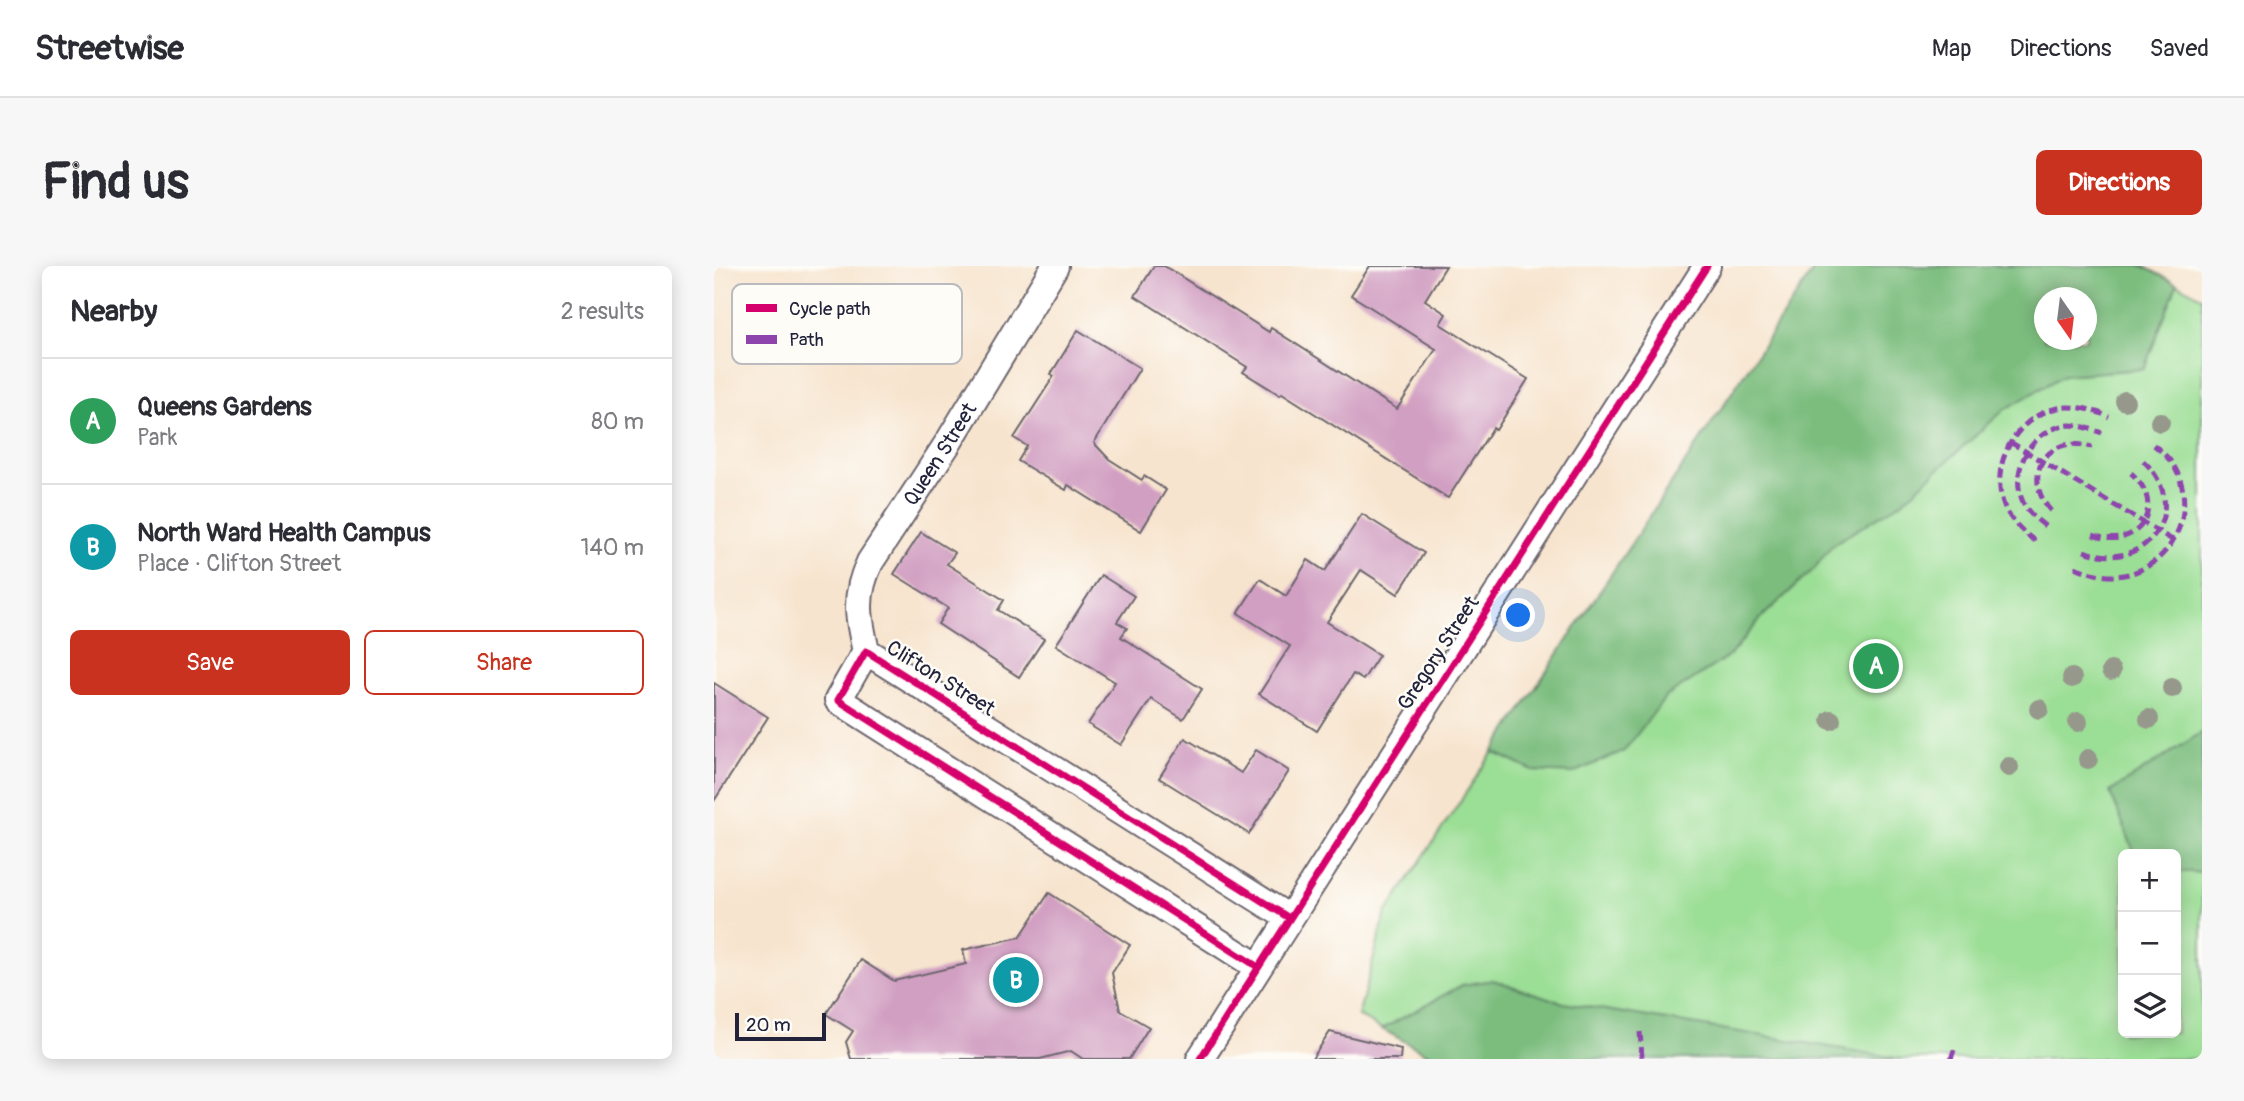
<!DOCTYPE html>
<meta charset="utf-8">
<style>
:root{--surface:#fff;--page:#f7f7f7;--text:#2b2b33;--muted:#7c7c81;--line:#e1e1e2;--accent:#c8321e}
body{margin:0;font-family:Pangolin,sans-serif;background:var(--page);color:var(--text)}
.controls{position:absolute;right:21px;bottom:21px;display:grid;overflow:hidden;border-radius:10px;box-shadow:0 4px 18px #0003}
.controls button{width:63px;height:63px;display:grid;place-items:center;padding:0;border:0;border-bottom:2px solid var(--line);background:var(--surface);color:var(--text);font:35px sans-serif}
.compass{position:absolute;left:1320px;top:21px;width:63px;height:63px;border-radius:50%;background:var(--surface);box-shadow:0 4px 18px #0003;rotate:166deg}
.scale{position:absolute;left:21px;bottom:18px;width:91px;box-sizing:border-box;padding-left:7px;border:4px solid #22223b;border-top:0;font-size:19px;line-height:24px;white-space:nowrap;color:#22223b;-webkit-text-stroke:5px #fdfcf7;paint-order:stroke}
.you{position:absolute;left:805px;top:350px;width:24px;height:24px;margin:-18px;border:5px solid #fff;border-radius:50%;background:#1a73e8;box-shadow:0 0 0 10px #1a73e833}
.badge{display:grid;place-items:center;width:46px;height:46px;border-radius:50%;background:var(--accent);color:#fff;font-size:23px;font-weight:700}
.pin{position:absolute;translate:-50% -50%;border:4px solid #fff;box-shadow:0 2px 7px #0006}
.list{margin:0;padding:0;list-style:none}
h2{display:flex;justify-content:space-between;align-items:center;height:91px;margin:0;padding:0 28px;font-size:30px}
h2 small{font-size:23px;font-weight:400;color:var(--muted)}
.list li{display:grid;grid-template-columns:46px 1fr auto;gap:21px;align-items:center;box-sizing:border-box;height:126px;padding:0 28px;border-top:2px solid var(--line)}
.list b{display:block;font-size:26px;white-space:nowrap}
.list p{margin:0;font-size:23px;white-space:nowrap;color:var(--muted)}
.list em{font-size:23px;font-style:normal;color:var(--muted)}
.actions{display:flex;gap:14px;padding:21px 28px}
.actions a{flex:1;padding:16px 0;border:2px solid var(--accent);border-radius:10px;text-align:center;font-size:24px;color:var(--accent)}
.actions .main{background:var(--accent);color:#fff}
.icon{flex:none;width:38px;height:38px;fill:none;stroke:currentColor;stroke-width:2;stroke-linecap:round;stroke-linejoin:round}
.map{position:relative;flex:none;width:1488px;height:793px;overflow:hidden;border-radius:10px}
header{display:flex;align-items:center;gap:42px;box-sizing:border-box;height:98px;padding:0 35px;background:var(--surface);border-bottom:2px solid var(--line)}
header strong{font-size:33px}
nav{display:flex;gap:38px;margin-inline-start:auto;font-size:24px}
.intro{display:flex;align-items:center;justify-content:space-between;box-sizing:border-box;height:168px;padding:0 42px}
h1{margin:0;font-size:49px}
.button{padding:18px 32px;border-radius:10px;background:var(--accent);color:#fff;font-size:24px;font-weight:700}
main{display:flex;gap:42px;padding:0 42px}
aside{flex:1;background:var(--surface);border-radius:10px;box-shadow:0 4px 18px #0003}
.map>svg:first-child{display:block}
.green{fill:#9bde95;stroke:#5e8068;stroke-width:2;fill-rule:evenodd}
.forest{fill:#7cbd7e;stroke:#4f705c;stroke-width:2;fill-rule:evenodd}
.building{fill:#d19fc2}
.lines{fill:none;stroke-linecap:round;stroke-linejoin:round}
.street-casing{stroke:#6d666e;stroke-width:30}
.street{stroke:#fff;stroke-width:26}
.quiet{stroke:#8e44ad;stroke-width:5;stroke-dasharray:10 5;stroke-linecap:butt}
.cycleway-casing{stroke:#fdfcf7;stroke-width:11}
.cycleway{stroke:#d6006c;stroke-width:7}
.tree{fill:#96988c}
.labels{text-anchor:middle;stroke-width:5;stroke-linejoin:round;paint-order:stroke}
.street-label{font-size:21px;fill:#22223b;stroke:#fdfcf7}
.key{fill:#fdfcf7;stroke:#bbbbbf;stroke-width:2}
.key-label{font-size:19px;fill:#22223b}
</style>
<header>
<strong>Streetwise</strong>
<nav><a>Map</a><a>Directions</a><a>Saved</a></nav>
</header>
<div class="intro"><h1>Find us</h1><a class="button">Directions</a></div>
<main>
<aside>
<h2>Nearby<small>2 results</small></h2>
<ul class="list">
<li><span class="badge" style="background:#2e9e5b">A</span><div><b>Queens Gardens</b><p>Park</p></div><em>80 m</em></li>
<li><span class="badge" style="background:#0f9aa8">B</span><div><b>North Ward Health Campus</b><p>Place · Clifton Street</p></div><em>140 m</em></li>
</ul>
<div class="actions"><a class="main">Save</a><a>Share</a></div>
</aside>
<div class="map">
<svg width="1488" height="793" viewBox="0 0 1488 793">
<rect width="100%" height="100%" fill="#fdfcf7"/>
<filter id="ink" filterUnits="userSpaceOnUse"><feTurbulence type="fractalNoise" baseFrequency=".0143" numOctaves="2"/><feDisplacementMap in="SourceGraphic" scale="14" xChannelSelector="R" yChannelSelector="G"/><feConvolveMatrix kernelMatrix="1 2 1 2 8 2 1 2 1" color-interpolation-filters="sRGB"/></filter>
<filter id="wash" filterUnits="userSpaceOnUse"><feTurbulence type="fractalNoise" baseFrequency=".00686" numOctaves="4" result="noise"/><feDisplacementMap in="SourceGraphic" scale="28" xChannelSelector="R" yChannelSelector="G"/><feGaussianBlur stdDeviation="1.57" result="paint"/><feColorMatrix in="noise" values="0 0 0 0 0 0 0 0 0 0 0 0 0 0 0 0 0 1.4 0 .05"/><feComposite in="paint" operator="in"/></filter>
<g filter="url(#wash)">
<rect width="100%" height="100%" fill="#f7e4ce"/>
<path class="green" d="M 1102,0 L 1429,0 L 1488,31 L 1488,793 L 723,793 L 644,750 L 672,647 ZM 1330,32 L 1372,32 L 1372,74 L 1330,74 ZM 1409,588 L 1462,588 L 1462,767 L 1409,767 Z"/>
<g class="forest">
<path d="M 1102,0 L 1429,0 L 1463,18 L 1430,103 L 1350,109 L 1290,144 L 1187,237 L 1118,279 L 1100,303 L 1049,350 L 1016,389 L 952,431 L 910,485 L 859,507 L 819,505 L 779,486 ZM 1330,32 L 1372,32 L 1372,74 L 1330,74 Z"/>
<path d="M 1488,466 L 1488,607 L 1462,605 L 1462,588 L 1421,588 L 1396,526 Z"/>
<path d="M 779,714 L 850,737 L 1189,793 L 723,793 L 668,763 L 748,719 Z"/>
</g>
<g id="blocks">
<g class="building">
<path d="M 440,0 L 450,0 L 555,66 L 557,62 L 683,143 L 722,83 L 637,29 L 656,0 L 732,0 L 711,34 L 732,48 L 726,58 L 814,113 L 782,164 L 779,162 L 734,232 L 568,127 L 566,129 L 529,106 L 533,101 L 421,30 Z"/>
<path d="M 364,64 L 426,102 L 380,177 L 395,193 L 428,214 L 430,210 L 452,224 L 427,265 L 354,219 L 352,224 L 304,195 L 313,180 L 300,172 L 340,110 L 337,108 Z"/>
<path d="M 648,248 L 710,287 L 684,328 L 647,304 L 613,356 L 665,389 L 649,414 L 639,408 L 603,465 L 545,428 L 576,380 L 524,347 L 546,313 L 572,330 L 594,294 L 611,305 Z"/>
<path d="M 207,266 L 241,287 L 233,298 L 290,334 L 284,344 L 330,373 L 305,411 L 224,358 L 234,342 L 180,308 Z"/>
<path d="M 387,309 L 420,330 L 403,356 L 413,362 L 407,371 L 488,423 L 469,453 L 437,433 L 407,479 L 374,458 L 401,416 L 342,379 Z"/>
<path d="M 0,417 L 54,451 L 0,535 Z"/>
<path d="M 471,472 L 527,507 L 542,484 L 575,505 L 535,568 L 445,512 Z"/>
<path d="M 335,627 L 416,679 L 398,707 L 406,744 L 435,761 L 415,793 L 369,793 L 357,785 L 326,793 L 137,793 L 132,776 L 139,765 L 112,748 L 147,694 L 180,715 L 252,698 L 249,684 L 306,671 Z"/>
<path d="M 616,766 L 687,783 L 686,793 L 598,793 Z"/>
</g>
</g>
</g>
<g filter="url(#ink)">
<use href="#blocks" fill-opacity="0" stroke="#6d666e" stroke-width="2"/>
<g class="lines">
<g class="street-casing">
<g id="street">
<path id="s1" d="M 152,385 C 144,351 140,329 156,296 L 234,177 L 341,0"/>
<path d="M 544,701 L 124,434 L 152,385 L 575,652"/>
<path d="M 486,793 L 993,0"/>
</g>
</g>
<use href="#street" class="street"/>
<g class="quiet">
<path d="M 1296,176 L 1460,275"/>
<path d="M 1337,245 C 1317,224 1318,188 1351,179 C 1360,177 1369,179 1378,181"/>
<path d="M 1331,260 C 1322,253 1314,247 1309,236 C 1294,203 1319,161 1356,159 C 1367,159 1377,163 1388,167"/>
<path d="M 1379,269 C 1425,286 1454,239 1417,207"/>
<path d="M 1321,275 C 1309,266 1299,257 1292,244 C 1271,200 1305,142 1354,141 C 1369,141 1382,145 1395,151"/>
<path d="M 1370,285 C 1437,309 1480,237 1426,192"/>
<path d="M 1361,301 C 1373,306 1385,310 1398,310 C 1451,310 1486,251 1462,204 C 1456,192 1446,184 1436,176"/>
<path d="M 926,766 L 928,791 L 932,793"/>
<path d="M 1237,793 L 1240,784"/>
</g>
<g class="cycleway-casing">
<g id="cycleway">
<path d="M 544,701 L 124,434 L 152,385 L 575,652"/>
<path d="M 486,793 L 993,0"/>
</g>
</g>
<use href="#cycleway" class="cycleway"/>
</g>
<g class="tree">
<circle cx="1411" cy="135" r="10"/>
<circle cx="1446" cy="156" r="10"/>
<circle cx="1397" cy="405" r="10"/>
<circle cx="1358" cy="412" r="10"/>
<circle cx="1458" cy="422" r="10"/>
<circle cx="1325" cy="443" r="10"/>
<circle cx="1435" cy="453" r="10"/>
<circle cx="1117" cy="454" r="10"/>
<circle cx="1364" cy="456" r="10"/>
<circle cx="1374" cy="493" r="10"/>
<circle cx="1295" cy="501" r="10"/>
</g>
</g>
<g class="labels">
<g class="street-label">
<text dy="7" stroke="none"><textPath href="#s1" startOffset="220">Queen Street</textPath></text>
<text transform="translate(724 387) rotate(-57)" y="7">Gregory Street</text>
<text transform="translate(227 412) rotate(32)" y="7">Clifton Street</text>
</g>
</g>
<rect x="18" y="18" width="230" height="80" rx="10" class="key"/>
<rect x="32" y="38" width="31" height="8" fill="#d6006c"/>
<rect x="32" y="69" width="31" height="9" fill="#8e44ad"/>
<g class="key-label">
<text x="75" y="49">Cycle path</text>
<text x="75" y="80">Path</text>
</g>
</svg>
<div class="controls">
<button>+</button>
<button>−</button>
<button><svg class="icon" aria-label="layers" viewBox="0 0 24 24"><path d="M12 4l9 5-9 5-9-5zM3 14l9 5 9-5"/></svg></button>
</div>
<svg class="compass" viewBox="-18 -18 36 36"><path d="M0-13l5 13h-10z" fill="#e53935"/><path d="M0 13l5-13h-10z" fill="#7c7c81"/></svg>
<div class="scale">20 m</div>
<div class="you"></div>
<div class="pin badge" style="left:1162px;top:400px;background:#2e9e5b">A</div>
<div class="pin badge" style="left:302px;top:714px;background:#0f9aa8">B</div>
</div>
</main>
